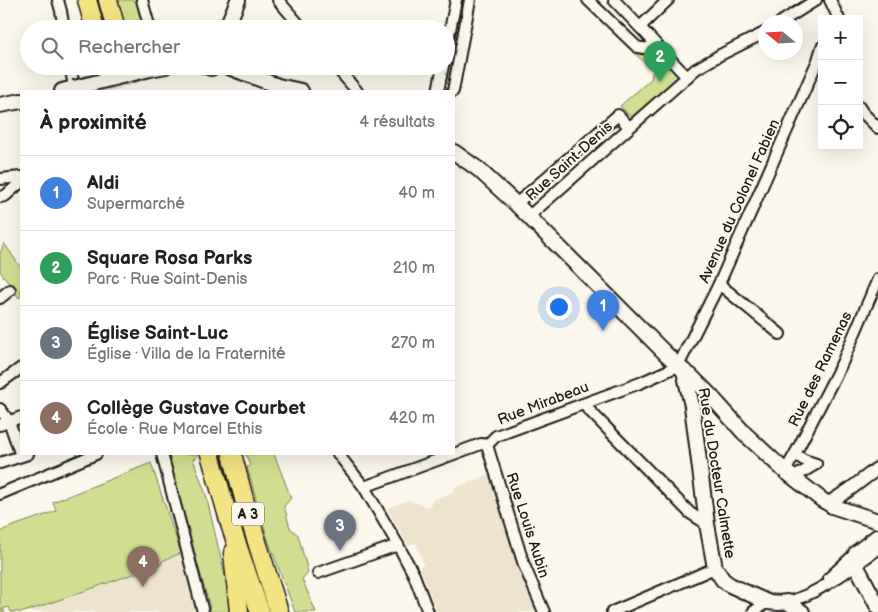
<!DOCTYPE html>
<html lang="fr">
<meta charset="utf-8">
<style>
:root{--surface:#fff;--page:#f2f2f2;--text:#222;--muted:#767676;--line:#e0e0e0;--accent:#2563eb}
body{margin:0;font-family:"Balsamiq Sans",sans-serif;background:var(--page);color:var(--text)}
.controls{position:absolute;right:15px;top:15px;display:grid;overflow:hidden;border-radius:0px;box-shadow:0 5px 20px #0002}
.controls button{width:45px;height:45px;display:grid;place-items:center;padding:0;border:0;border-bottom:1px solid var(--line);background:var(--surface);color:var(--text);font:25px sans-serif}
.compass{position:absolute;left:758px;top:15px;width:45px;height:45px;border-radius:50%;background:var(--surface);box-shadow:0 5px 20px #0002;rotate:288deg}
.you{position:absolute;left:558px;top:306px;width:18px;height:18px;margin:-12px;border:4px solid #fff;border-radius:50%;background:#1a73e8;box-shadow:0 0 0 8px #1a73e833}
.badge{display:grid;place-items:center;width:32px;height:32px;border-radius:50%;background:var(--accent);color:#fff;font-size:16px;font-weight:700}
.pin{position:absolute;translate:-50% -41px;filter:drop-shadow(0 1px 2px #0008)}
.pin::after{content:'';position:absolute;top:26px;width:18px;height:15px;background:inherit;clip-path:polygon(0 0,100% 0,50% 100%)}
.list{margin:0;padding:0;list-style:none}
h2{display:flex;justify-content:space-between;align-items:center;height:65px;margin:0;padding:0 20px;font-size:21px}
h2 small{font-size:16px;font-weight:400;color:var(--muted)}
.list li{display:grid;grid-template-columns:32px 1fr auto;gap:15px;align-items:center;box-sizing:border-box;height:75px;padding:0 20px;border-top:1px solid var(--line)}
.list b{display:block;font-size:19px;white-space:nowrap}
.list p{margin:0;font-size:16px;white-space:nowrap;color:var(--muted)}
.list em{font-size:16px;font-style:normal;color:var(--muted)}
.icon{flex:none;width:28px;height:28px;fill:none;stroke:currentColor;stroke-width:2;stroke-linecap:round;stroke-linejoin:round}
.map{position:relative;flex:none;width:878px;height:612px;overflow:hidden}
.search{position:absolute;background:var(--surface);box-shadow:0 5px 20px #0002;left:20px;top:20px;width:435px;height:55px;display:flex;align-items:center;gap:12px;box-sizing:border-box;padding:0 18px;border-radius:28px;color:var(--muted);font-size:19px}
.panel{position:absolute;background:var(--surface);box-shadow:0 5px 20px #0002;left:20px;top:90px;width:435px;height:365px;border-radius:0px}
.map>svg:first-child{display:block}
.built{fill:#eee4cd}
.green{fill:#d1de91;stroke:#767d56}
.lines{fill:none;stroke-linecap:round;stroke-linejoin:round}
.motorway-tunnel{stroke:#dad6cd;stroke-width:18;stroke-dasharray:18 9;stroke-linecap:butt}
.minor-casing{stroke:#1c1c1c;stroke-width:14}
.tertiary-casing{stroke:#1c1c1c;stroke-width:16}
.secondary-casing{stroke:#1c1c1c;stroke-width:18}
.motorway-casing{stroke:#1c1c1c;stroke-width:21}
.minor{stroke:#fbf7ec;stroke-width:10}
.tertiary{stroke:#fbf7ec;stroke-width:12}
.secondary{stroke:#fbf7ec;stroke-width:14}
.motorway{stroke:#f4e382;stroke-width:18}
.secondary-bridge-casing{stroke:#1c1c1c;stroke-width:18;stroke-linecap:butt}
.secondary-bridge{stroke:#fbf7ec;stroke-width:14}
.labels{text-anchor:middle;stroke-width:4;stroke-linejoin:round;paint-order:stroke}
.shield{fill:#fbf7ec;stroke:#5f5e5a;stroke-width:1}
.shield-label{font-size:14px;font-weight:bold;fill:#1c1c1c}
.street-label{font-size:15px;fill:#1c1c1c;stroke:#fbf7ec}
</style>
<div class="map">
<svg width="878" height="612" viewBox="0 0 878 612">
<rect width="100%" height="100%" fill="#fbf7ec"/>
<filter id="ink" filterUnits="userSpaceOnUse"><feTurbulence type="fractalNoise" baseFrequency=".02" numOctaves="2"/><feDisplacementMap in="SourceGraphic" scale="10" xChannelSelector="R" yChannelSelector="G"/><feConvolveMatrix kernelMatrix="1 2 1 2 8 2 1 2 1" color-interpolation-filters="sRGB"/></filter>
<g filter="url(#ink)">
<g class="built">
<path d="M 491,474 L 523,578 L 539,612 L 437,612 L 420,568 L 421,566 L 424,565 L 416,543 L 408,546 L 407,544 L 387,508 L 408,500 L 429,507 L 433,500 L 455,492 L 454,488 Z"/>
<path d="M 181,553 L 196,612 L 24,612 L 162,564 L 162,561 Z"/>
</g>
<g class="green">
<path d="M 118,0 L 138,0 L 145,29 L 124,29 Z"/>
<path d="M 657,50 L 679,74 L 679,77 L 633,119 L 620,106 L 651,79 L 652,73 L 654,71 L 634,53 L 636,51 Z"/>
<path d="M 4,243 L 21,268 L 21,296 L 19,298 L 0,271 L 0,254 Z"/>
<path d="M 168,454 L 198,454 L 198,456 L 193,459 L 206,495 L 225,576 L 232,612 L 211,612 Z"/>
<path d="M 218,454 L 221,454 L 255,569 L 270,612 L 266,612 L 252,570 Z"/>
<path d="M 246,454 L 274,454 L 291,498 L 284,506 L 290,528 L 298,535 L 308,572 L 302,579 L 316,612 L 295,612 L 268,540 L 247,467 L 250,466 Z"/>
<path d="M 151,463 L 181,553 L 162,561 L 162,564 L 24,612 L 11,612 L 9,607 L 2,609 L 2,610 L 4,610 L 5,612 L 0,612 L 0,533 L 5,529 L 56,511 L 53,502 Z"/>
</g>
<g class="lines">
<g class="motorway-tunnel">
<path d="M 127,67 L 134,91"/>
<path d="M 107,73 L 112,91"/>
</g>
<g class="minor-casing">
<g id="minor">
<path d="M 58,0 L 61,11 L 64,29"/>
<path d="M 142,0 L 150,29"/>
<path d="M 278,0 L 303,29"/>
<path d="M 588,0 L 637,47 C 645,49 649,49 656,45"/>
<path d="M 614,0 L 687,77"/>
<path d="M 830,0 L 839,19"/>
<path d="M 781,22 L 816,0"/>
<path d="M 640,27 L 668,0"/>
<path d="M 446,50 L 456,0"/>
<path d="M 70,66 L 75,91"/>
<path d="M 335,66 L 357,91"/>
<path d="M 438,91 L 443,66"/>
<path d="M 453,91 L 470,0"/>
<path d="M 859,107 L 863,113 L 878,128"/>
<path d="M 0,179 L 21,177"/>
<path d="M 0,197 L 5,196 L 21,182"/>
<path d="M 516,204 L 618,115 L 629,127"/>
<path d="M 528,217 L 696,69 L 720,55 L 766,32"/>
<path d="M 719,284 L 780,334"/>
<path d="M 0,298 L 10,290"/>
<path d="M 0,383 L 21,368"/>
<path d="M 583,404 L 690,513 L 707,524"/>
<path d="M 0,409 L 9,421 L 21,456"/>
<path d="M 0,425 L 21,417"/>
<path d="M 487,445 L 524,565 L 544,612"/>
<path d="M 162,454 L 203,612"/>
<path d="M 338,454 L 364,487 L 398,545 L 414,575 L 428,612"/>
<path d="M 795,454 L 804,460 L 816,464"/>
<path d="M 0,463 L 28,454"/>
<path d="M 785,471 L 795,454 L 842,363 L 878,279"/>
<path d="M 793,478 L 816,464"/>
<path d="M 364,487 L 481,444 L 487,445 L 496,436 L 640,383 L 678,366 L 719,284 L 818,60 L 822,47"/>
<path d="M 0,494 L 96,454"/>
<path d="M 318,573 L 398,545"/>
<path d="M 829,578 L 856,553"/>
<path d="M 787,602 C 819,594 851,568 878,549"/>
<path d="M 612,612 L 715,568"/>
<path d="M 753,612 L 767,602"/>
</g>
</g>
<g class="tertiary-casing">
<path id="tertiary" d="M 829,503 L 849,490 L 878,468"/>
</g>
<g class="secondary-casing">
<g id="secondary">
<path d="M 226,29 L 238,0"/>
<path d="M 205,66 L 211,68 L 215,66"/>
<path d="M 226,66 L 278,86 L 301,91"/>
<path d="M 150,69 L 166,66"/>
<path d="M 62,91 L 74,88"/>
<path d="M 0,105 L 21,101"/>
<path d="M 454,152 L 478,169 L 516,204 L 667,355 L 684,371 L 691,376 L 709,394 L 745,434 L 785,471 L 822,500 L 831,505"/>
<path d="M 684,371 L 692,406 L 707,524 L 715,568 L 723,580 L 730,585 L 767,602 L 779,603 L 787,602 L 802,612"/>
<path d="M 832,506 L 878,521"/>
<path d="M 878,536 L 856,553 L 856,565 L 878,607"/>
</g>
</g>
<g class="motorway-casing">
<g id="motorway">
<path d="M 87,0 L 95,29"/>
<path d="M 108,0 L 116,29"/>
<path d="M 105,66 L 107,73"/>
<path d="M 127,66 L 127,67"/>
<path d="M 210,454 L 231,527 L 260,612"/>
<path d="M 232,454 L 247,510 L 279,612"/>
<path d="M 233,553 L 239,612"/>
</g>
</g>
<use href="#minor" class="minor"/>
<use href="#tertiary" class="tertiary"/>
<use href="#secondary" class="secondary"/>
<use href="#motorway" class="motorway"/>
<g class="secondary-bridge-casing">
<path id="secondary-bridge" d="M 74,88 L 150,69"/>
</g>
<use href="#secondary-bridge" class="secondary-bridge"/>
</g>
</g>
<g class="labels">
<rect class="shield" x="232" y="502.5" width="32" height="23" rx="4"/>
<g class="shield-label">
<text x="248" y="519">A 3</text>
</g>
<g class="street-label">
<text transform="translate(569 161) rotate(-42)" y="5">Rue Saint-Denis</text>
<text transform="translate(739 201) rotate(-66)" y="5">Avenue du Colonel Fabien</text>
<text transform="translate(820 369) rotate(-64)" y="5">Rue des Ramenas</text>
<text transform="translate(543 403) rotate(-21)" y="5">Rue Mirabeau</text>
<text transform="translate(717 473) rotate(81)" y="5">Rue du Docteur Calmette</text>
<text transform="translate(528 525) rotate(72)" y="5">Rue Louis Aubin</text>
</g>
</g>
</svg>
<div class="controls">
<button>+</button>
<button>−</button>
<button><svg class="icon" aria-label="locate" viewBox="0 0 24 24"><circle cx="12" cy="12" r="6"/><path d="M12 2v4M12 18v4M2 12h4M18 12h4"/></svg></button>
</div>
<svg class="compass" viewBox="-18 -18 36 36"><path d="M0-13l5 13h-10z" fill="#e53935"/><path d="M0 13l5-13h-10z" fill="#767676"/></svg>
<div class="you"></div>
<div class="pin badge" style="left:603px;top:331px;background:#3f7fe0">1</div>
<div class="pin badge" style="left:660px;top:82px;background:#2e9e5b">2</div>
<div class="pin badge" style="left:340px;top:551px;background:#6b7280">3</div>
<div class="pin badge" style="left:143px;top:587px;background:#8d6e63">4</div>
<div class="search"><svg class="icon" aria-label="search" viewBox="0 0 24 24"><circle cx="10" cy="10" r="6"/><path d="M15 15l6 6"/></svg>Rechercher</div>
<section class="panel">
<h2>À proximité<small>4 résultats</small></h2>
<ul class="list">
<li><span class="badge" style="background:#3f7fe0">1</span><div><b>Aldi</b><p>Supermarché</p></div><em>40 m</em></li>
<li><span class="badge" style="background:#2e9e5b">2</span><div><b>Square Rosa Parks</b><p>Parc · Rue Saint-Denis</p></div><em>210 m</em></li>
<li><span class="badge" style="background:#6b7280">3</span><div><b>Église Saint-Luc</b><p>Église · Villa de la Fraternité</p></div><em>270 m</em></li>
<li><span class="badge" style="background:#8d6e63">4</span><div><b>Collège Gustave Courbet</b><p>École · Rue Marcel Ethis</p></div><em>420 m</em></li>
</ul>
</section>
</div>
